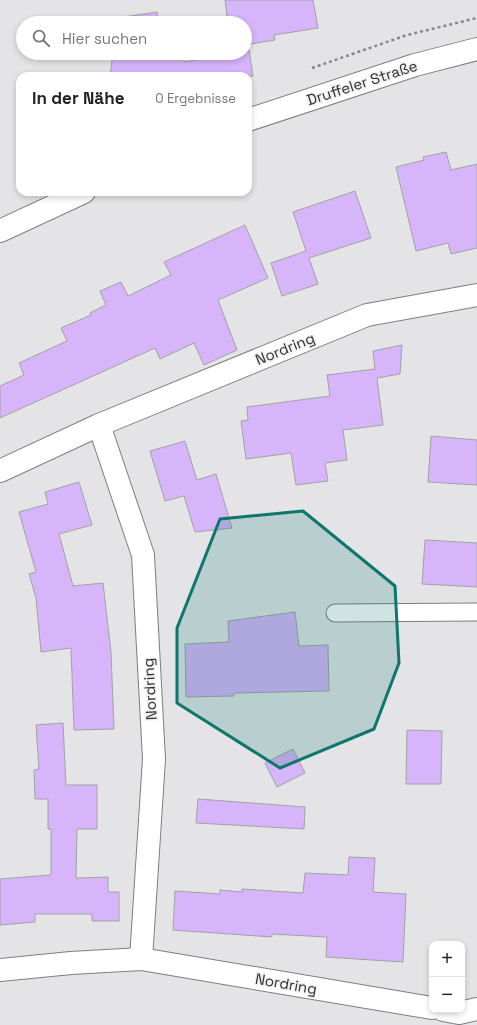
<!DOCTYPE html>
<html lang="de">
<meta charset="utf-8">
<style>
:root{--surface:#fff;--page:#f6f6f6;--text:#222;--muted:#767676;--line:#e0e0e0}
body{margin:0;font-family:"Space Grotesk",sans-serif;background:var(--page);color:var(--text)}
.controls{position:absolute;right:12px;bottom:12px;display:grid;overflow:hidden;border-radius:8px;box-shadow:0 2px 6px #0003}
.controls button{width:36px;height:36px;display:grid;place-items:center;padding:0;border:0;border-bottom:1px solid var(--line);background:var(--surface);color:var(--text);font:20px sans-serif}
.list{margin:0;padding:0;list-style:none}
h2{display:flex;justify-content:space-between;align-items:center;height:52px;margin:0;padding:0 16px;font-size:17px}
h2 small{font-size:13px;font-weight:400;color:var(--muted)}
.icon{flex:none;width:22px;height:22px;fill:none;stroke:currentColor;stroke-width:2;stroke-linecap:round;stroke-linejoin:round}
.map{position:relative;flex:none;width:477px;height:1025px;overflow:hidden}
.search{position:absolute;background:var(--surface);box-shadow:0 2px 6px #0003;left:16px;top:16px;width:236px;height:44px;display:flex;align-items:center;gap:10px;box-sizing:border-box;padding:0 14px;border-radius:22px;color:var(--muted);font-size:15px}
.panel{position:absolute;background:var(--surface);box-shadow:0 2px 6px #0003;left:16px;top:72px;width:236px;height:124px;border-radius:12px}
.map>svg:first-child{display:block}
.building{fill:#d6b5fa;stroke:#a2a2a3}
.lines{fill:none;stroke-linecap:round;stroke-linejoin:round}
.lane-casing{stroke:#7e7e7f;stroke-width:19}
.street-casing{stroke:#7e7e7f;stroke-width:24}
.secondary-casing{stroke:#7e7e7f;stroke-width:24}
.path{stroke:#88888a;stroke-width:2.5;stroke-dasharray:3 3;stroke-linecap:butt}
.lane{stroke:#fff;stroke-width:17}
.street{stroke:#fff;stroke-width:22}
.secondary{stroke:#fff;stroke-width:22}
.marked{fill:#0f766e;fill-opacity:0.2;stroke:#0f766e;stroke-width:3;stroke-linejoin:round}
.labels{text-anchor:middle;stroke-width:3;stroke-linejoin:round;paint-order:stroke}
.street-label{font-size:15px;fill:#2f2f30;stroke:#f1f1f3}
</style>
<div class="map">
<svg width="477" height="1025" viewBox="0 0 477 1025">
<rect width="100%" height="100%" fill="#e4e4e6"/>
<g class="building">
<path d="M 225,0 L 313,0 L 318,28 L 274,35 L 275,40 L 245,45 L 245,23 L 228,23 Z"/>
<path d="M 157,12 L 159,23 L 117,23 L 117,18 Z"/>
<path d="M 249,50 L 253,76 L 110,76 L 113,53 L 183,53 L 184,62 L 234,53 L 245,53 L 245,51 Z"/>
<path d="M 446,152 L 451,170 L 477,164 L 477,248 L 451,254 L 448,243 L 416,251 L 396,167 L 424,160 L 423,157 Z"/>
<path d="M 355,191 L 371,238 L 309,258 L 318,284 L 282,296 L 271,263 L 306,251 L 293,212 Z"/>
<path d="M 245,225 L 268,278 L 218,300 L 237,350 L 204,365 L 194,343 L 160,359 L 155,348 L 0,418 L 0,386 L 24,375 L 19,363 L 67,341 L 61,328 L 91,315 L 90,313 L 106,305 L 100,291 L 121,282 L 128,296 L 171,275 L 164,262 Z"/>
<path d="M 402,345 L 400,374 L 377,378 L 383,425 L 343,430 L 347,460 L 325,463 L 328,481 L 296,485 L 291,453 L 246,459 L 241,421 L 248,420 L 247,407 L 330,396 L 327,375 L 375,369 L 373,351 Z"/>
<path d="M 431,436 L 477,440 L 477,485 L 428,482 Z"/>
<path d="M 185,441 L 197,480 L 216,474 L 232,528 L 195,532 L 184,496 L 165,501 L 150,451 Z"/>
<path d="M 79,482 L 92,525 L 59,534 L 73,586 L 103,583 L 111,652 L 114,729 L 74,730 L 71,648 L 41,652 L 36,598 L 29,574 L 36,572 L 19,512 L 48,504 L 45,492 Z"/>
<path d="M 425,540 L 477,543 L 477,587 L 422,584 Z"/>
<path d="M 295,612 L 299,646 L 328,645 L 329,691 L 234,693 L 234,696 L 186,697 L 185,644 L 229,642 L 228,621 Z"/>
<path d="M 63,723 L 66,785 L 97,785 L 97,829 L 77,829 L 76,878 L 108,877 L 108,892 L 119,892 L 119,921 L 92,921 L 92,914 L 35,914 L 35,922 L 0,925 L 0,879 L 51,875 L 51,829 L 48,829 L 48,799 L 35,799 L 34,770 L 39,769 L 36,725 Z"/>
<path d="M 407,730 L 442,731 L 441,784 L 406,784 Z"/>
<path d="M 293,749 L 305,773 L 277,787 L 265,763 Z"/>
<path d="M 198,799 L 305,807 L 304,829 L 196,823 Z"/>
<path d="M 349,857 L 375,858 L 373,892 L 406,894 L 403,962 L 326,957 L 327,937 L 272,934 L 272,937 L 173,930 L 175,891 L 220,894 L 220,890 L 242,892 L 242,889 L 303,893 L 305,873 L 348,875 Z"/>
</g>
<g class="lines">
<g class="lane-casing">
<path id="lane" d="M 335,613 L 477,612"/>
</g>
<g class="street-casing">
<g id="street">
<path d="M 99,425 L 143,555 L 154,759 L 141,959"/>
<path d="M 0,471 L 99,425 L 367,315 L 477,295"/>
<path d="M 0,970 L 71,963 L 141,959 L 432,1008"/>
<path d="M 443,1010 L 459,1013 L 477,1009"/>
</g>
</g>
<g class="secondary-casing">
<g id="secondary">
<path d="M 248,120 L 415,65 L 477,49"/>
<path d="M 0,231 L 84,192"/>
</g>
</g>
<path class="path" d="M 312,68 L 407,35 L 477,18"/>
<use href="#lane" class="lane"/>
<use href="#street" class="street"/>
<use href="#secondary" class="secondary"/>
</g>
<path class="marked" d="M 303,511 L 395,586 L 399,663 L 374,729 L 280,768 L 177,703 L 177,628 L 220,519 Z"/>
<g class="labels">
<g class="street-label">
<text transform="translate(362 83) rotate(-18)" y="5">Druffeler Straße</text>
<text transform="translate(285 349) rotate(-22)" y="5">Nordring</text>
<text transform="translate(150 689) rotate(-93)" y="5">Nordring</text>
<text transform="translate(286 984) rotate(10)" y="5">Nordring</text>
</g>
</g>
</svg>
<div class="controls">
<button>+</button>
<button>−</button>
</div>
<div class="search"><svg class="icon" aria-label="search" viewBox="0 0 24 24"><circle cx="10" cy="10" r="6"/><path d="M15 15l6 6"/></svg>Hier suchen</div>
<section class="panel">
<h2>In der Nähe<small>0 Ergebnisse</small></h2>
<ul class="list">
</ul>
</section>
</div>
